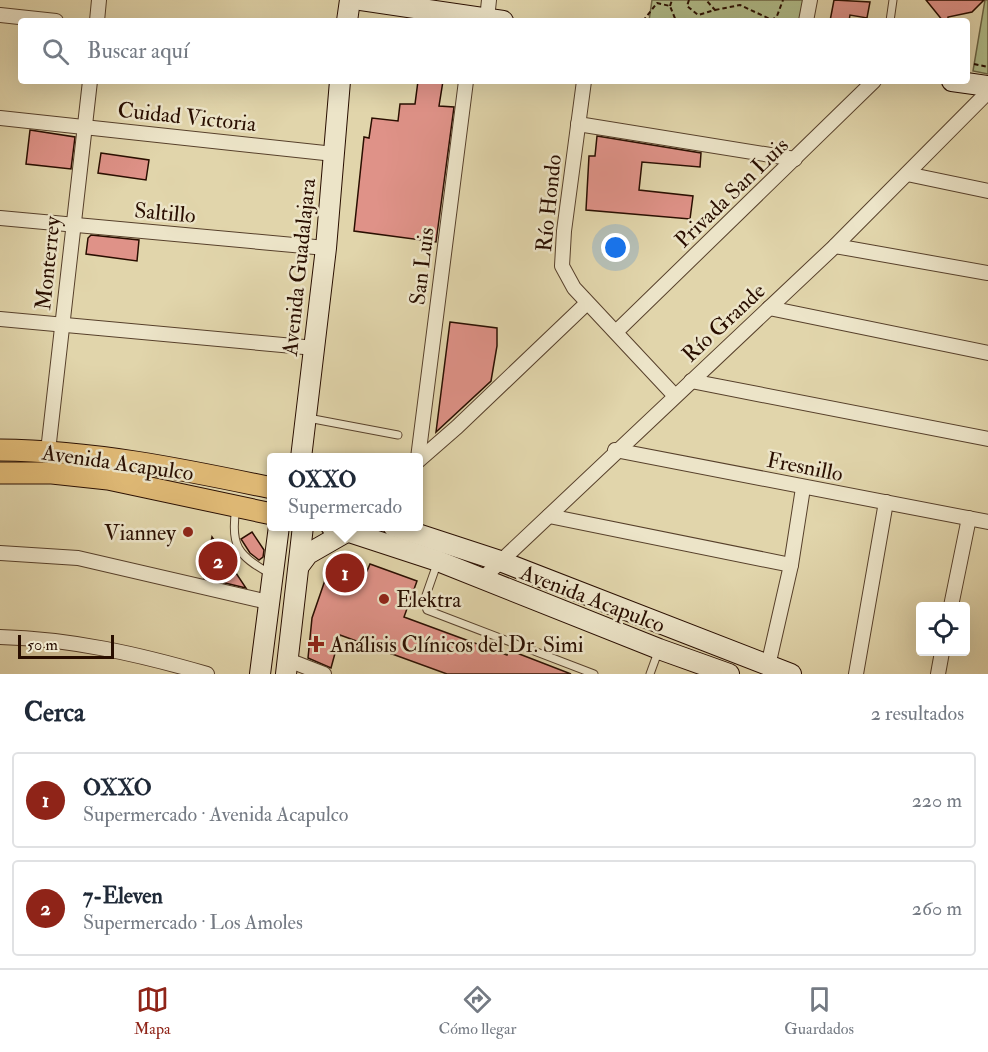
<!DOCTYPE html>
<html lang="es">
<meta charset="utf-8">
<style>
:root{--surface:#fff;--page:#f6f6f7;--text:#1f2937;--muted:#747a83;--line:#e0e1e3;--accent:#8f2418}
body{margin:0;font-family:"IM FELL Double Pica",serif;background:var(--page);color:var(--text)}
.controls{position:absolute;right:18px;bottom:18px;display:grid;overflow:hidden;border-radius:6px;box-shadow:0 6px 24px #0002}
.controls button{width:54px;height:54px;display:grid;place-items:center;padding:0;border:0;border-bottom:2px solid var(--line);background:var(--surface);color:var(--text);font:30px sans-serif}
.scale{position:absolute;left:18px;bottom:15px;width:96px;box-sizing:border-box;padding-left:6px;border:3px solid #290e00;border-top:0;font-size:16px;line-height:21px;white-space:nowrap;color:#290e00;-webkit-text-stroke:4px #ece4c8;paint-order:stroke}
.you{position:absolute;left:616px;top:248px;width:21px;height:21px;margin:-15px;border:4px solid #fff;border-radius:50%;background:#1a73e8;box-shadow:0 0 0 9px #1a73e833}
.badge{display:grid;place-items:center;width:39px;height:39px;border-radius:50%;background:var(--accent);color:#fff;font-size:20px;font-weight:700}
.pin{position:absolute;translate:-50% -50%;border:3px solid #fff;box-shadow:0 2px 6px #0006}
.popup{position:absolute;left:267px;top:453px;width:156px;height:78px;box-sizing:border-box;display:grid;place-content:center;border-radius:6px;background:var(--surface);filter:drop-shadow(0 2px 4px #0005);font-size:20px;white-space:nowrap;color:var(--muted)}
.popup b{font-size:22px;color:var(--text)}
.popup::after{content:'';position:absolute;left:50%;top:100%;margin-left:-12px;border:12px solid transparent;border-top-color:var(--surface)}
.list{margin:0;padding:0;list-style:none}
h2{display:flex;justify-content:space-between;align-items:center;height:78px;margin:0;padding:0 24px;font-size:26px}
h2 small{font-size:20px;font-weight:400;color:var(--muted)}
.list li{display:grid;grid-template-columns:39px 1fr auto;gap:18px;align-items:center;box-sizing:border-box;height:96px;margin:0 12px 12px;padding:0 12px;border:2px solid var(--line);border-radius:6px}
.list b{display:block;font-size:22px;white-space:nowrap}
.list p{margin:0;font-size:20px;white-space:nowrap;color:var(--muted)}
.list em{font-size:20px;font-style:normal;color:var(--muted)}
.icon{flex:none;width:33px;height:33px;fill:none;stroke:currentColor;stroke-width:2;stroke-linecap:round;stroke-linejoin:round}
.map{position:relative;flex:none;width:988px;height:674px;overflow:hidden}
.search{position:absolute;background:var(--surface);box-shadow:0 6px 24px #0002;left:18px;right:18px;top:18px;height:66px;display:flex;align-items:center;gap:15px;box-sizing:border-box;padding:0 21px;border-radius:6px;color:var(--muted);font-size:22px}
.sheet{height:294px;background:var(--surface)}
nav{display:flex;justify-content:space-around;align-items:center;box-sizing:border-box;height:84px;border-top:2px solid var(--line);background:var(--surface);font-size:16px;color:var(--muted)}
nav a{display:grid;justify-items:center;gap:3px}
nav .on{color:var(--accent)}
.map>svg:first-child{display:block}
.green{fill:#b1bd8a;stroke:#6d6645;stroke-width:1.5}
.building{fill:#df9288;stroke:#290e00;stroke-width:1.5}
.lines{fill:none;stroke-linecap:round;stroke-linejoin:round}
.lane-casing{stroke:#57402b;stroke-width:9}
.street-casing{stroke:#57402b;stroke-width:16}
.secondary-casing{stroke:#290e00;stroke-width:22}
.primary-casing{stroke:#290e00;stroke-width:23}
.path{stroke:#290e00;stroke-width:2;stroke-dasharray:4.5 3;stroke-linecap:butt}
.lane{stroke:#ece4c8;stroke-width:7}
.street{stroke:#ece4c8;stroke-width:14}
.secondary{stroke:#ece4c8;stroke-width:20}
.primary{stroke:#e0ba76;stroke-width:21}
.poi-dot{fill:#8f2418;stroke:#ece4c8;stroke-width:2}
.labels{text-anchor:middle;stroke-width:5;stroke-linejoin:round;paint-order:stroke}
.street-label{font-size:22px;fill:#290e00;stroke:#ece4c8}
.poi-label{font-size:22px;fill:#290e00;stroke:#ece4c8;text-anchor:start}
</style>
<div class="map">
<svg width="988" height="674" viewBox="0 0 988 674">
<rect width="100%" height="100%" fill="#e1d5ab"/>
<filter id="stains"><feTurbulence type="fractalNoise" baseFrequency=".00333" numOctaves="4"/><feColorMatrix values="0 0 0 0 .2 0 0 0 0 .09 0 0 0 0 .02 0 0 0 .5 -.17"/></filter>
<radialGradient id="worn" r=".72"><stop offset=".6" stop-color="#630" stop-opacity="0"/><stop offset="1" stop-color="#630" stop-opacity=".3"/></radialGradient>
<g class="green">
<path d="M 652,0 L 805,0 L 801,21 L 649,21 Z"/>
<path d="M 985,0 L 988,0 L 988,74 L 973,71 Z"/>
</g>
<g class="building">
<path d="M 834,0 L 870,2 L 867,18 L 850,15 L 849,21 L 830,21 Z"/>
<path d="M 926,0 L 984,0 L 972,12 L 948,17 L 948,21 L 943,21 Z"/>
<path d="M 418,81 L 443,81 L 439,106 L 454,107 L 436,242 L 354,231 L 364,137 L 369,138 L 372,118 L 398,121 L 400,104 L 415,104 Z"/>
<path d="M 30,130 L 75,137 L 71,169 L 26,164 Z"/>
<path d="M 597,136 L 701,153 L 700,167 L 642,162 L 639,190 L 693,196 L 690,219 L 586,210 L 589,156 L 595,156 Z"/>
<path d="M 101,153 L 149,160 L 146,180 L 98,173 Z"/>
<path d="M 91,235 L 139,240 L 137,261 L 86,254 L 88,238 Z"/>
<path d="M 450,322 L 497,328 L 497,346 L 491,381 L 436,432 Z"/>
<path d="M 252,532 L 264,550 L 263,557 L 259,560 L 250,553 L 241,539 Z"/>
<path d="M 212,537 L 246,588 L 204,578 Z"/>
<path d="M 333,557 L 367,571 L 370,564 L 417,581 L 404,617 L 507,655 L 509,650 L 571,674 L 447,674 L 340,635 L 331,668 L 308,658 L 312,618 Z"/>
</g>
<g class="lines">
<g class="lane-casing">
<g id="lane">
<path d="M 890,21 L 893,0"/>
<path d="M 308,418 L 398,435"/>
<path d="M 236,508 C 230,545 238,556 269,573"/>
<path d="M 437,564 L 424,601 L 427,610 L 594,674"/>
<path d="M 650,674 L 658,652"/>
</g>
</g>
<g class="street-casing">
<g id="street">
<path d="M 0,15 L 56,21"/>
<path d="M 487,19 L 489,0"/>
<path d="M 97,21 L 99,0"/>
<path d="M 806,21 L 810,0"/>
<path d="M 584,81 L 564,231 L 562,266 L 574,288 L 675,396"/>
<path d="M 0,118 L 334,154"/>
<path d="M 578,124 L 795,159"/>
<path d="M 907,174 L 988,191"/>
<path d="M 0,218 L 326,248"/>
<path d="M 835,246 L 988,273"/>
<path d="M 769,308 L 988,353"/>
<path d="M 0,319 L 315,348"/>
<path d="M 616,332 L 874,81"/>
<path d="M 691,381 L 988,439"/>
<path d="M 615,450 L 988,522"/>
<path d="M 48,451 L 90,81"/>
<path d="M 418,458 L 466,81"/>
<path d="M 418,461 L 457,427 L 587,303"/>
<path d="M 549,516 L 791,565"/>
<path d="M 0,553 L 78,558 L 268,602"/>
<path d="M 482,579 L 835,246 L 988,92"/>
<path d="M 951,606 L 969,518"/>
<path d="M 0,637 C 72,639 138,654 207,674"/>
<path d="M 288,660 L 324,674"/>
<path d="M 768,666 L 791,565 L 803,488"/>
<path d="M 856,674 L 886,502"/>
<path d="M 938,674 L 942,652"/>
</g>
</g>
<g class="secondary-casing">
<g id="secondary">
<path d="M 361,0 L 503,21"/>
<path d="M 347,21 L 350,0"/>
<path d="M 952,81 L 988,86"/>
<path d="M 301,458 L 326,248 L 340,81"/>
<path d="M 331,526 L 438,561 L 659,649 L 729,674"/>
<path d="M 393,526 L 500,561 L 791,674"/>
<path d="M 299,566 L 308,554 L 348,531"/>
<path d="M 260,674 L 279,526"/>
<path d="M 286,674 L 303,526"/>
</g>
</g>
<g class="primary-casing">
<g id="primary">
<path d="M 0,450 C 93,451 181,469 272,488"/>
<path d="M 0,473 L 52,473 L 108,479 L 272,514"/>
</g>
</g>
<g class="path">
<path d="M 689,0 L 687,6 L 698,15 L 715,10 L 706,0"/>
<path d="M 670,6 L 672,0"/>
<path d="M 715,10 L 740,5 L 772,20 L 777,16 L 783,0"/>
<path d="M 643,21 L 657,3 L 670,6 L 676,21"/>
<path d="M 974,64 L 988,67"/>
</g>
<use href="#lane" class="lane"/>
<use href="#street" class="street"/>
<use href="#secondary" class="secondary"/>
<use href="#primary" class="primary"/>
</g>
<g class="poi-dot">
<circle cx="188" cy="532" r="6"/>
<circle cx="384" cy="599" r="6"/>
<path d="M313 635h6v6h6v6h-6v6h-6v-6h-6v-6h6z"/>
</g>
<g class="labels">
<g class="street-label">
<text transform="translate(187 116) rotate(6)" y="8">Cuidad Victoria</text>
<text transform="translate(731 192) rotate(-44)" y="8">Privada San Luis</text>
<text transform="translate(548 203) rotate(-84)" y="8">Río Hondo</text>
<text transform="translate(165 212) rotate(5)" y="8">Saltillo</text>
<text transform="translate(47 263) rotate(-84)" y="8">Monterrey</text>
<text transform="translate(421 266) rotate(-83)" y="8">San Luis</text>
<text transform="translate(298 267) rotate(-84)" y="8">Avenida Guadalajara</text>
<text transform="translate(723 322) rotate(-43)" y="8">Río Grande</text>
<text transform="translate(118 462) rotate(8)" y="8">Avenida Acapulco</text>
<text transform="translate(805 466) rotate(11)" y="8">Fresnillo</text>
<text transform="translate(593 598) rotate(21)" y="8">Avenida Acapulco</text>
</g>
<g class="poi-label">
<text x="176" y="540" text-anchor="end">Vianney</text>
<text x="396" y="607">Elektra</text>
<text x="330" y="652">Análisis Clínicos del Dr. Simi</text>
</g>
</g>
<rect width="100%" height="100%" filter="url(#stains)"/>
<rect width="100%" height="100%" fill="url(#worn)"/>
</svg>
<div class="controls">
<button><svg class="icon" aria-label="locate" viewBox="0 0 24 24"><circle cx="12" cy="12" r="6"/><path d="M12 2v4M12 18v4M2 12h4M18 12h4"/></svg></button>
</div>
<div class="scale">50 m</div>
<div class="you"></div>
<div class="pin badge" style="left:345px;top:573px">1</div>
<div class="popup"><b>OXXO</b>Supermercado</div>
<div class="pin badge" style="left:218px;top:561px">2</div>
<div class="search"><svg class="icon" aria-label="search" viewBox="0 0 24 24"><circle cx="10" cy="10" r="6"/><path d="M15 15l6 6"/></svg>Buscar aquí</div>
</div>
<section class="sheet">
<h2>Cerca<small>2 resultados</small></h2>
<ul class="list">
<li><span class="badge">1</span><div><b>OXXO</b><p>Supermercado · Avenida Acapulco</p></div><em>220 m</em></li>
<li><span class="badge">2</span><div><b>7-Eleven</b><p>Supermercado · Los Amoles</p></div><em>260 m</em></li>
</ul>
</section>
<nav>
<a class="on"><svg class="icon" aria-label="map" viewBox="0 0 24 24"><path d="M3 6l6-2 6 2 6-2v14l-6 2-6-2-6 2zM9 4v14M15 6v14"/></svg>Mapa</a>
<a><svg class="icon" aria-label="directions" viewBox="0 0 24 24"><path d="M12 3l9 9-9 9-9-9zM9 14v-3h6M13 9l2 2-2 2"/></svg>Cómo llegar</a>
<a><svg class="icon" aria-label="saved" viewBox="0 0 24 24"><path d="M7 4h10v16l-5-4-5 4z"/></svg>Guardados</a>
</nav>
